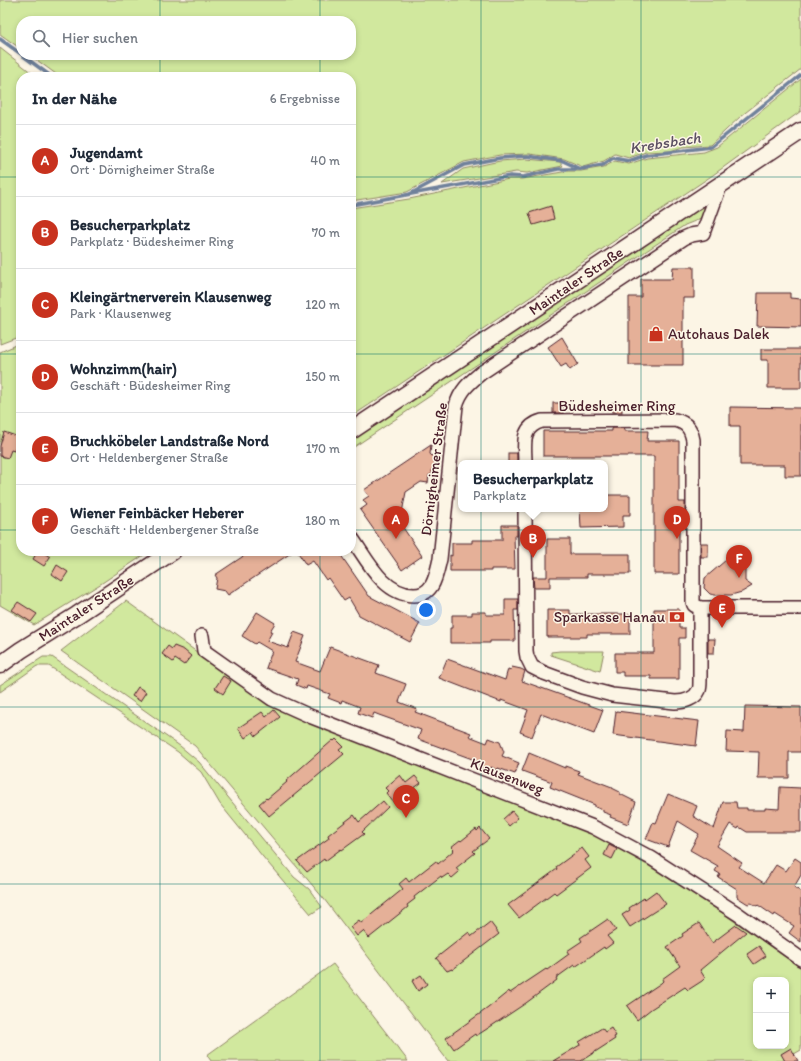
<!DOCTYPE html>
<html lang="de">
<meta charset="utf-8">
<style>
:root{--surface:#fff;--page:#f2f2f3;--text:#1f2937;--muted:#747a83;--line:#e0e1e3;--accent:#c8321e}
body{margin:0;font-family:Itim,sans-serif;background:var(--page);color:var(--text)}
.controls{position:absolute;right:12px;bottom:12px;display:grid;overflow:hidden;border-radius:8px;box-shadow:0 2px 6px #0003}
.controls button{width:36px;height:36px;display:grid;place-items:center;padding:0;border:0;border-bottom:1px solid var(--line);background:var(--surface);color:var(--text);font:20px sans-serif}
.you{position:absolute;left:426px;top:610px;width:14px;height:14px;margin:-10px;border:3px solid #fff;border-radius:50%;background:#1a73e8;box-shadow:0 0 0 6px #1a73e833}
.badge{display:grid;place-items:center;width:26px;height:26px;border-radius:50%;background:var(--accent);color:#fff;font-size:13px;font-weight:700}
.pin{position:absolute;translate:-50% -33px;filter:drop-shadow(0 1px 2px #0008)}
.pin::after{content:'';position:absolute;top:21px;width:14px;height:12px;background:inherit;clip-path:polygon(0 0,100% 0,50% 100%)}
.popup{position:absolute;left:458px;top:460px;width:150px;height:52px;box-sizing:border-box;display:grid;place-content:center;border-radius:8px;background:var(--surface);filter:drop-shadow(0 1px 3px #0005);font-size:13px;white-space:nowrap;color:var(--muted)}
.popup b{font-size:15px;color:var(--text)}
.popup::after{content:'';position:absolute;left:50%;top:100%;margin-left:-8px;border:8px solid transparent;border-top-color:var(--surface)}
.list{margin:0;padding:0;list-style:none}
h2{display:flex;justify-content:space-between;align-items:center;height:52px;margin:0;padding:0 16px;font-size:17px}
h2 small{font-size:13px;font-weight:400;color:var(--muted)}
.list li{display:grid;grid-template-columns:26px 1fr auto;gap:12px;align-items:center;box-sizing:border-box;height:72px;padding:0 16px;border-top:1px solid var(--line)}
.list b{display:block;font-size:15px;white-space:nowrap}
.list p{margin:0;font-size:13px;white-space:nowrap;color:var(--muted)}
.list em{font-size:13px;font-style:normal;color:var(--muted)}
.icon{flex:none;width:22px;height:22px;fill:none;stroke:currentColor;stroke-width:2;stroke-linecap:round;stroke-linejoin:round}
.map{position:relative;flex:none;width:801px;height:1061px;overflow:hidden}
.search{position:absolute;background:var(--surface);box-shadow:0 2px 6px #0003;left:16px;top:16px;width:340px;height:44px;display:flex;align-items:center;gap:10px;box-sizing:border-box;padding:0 14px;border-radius:16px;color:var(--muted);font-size:15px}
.panel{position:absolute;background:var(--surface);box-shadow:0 2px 6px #0003;left:16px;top:72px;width:340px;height:484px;border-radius:16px}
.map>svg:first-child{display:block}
.green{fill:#d1e89e;stroke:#8e8464;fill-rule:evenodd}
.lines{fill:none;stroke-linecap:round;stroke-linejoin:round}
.stream{stroke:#6f819b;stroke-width:3.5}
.building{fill:#e5b098;stroke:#4a1f2b}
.minor-casing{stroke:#4a1f2b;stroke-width:16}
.major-casing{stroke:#4a1f2b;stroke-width:19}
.minor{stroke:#fcf5e5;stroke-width:13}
.major{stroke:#fcf5e5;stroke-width:16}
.grid{fill:none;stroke:#0f766e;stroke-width:1;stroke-opacity:0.55}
.labels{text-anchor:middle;stroke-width:3;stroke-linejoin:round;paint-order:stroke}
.street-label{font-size:15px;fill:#4a1f2b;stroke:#fcf5e5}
.poi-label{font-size:15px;fill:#4a1f2b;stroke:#fcf5e5;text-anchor:start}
.water-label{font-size:16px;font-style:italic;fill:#5c5063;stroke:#fcf5e5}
</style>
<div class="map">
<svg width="801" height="1061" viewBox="0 0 801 1061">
<rect width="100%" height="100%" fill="#fcf5e5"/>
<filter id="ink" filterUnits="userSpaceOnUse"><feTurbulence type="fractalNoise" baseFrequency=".025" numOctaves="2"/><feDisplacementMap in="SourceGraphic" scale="8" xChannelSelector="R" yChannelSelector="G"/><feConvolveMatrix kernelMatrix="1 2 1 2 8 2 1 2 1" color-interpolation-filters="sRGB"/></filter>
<g filter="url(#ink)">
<g class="green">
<path d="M 0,0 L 801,0 L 801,69 L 741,116 L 710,145 L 683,147 L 670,151 L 646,152 L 629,158 L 615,154 L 604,161 L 583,167 L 564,159 L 530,154 L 500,155 L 464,162 L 407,192 L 351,201 L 351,77 L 60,77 L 30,55 L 351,55 L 351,21 L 21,21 L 21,49 L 0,34 Z"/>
<path d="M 0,48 L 37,77 L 21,77 L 21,336 L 0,344 Z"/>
<path d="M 801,79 L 801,111 L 713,175 L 351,417 L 351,208 L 409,199 L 509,179 L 522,179 L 568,171 L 581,171 L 604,167 L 615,161 L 629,164 L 647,158 L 704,152 L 717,147 Z"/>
<path d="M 526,159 L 560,162 L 563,166 L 527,173 L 516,172 L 442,184 L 463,169 L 500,161 Z"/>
<path d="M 705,202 L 708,204 C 703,219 700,219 685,225 L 351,449 L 351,440 Z"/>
<path d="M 21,343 L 21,551 L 150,551 L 102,583 L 34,625 L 0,605 L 0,352 Z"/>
<path d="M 126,601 L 276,709 L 588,832 L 649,866 L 724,914 L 801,968 L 801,1050 L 782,1061 L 448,1061 L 324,899 L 195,746 L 61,651 ZM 756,980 L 786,980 L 786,1046 L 756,1046 Z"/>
<path d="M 560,651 L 604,651 L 600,671 L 551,655 L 551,652 Z"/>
<path d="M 43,657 L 52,657 L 180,746 L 199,762 L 294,877 L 309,889 L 322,907 L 311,914 L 263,857 L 220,804 L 201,772 L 178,752 L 49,666 L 37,666 L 0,692 L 0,685 Z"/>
<path d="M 333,964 L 408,1061 L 211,1061 L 207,1055 Z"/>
</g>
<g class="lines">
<g class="stream">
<path d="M 0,39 L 21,54"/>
<path d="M 22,55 L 52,77"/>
<path d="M 410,194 L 464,165 L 500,158 L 527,156 L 563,161 L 580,169"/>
<path d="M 351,205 L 510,176 L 523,177 L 558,169 L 581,169 L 603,165 L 613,158 L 629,161 L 646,155 L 711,147 L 801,75"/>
</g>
</g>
<g class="building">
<path d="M 551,206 L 554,219 L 533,225 L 529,213 Z"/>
<path d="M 673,267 L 694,267 L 694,298 L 683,298 L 683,365 L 629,365 L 629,297 L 641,297 L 641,279 L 672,279 Z"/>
<path d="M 758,293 L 790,293 L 790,298 L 801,299 L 801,327 L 757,326 Z"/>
<path d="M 562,337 L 578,364 L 570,370 L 566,364 L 561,367 L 548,347 Z"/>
<path d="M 761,349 L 801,349 L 801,388 L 768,388 L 768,360 L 761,360 Z"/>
<rect x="553" y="403" width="10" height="10"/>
<rect x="612" y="403" width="10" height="9"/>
<path d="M 730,407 L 801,408 L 801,476 L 785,476 L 785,465 L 740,465 L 740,426 L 730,426 Z"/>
<path d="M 612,428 L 624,428 L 624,431 L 648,431 L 647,441 L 679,441 L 679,502 L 685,502 L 685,512 L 679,513 L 679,574 L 654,574 L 654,456 L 543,456 L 543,431 L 612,431 Z"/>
<path d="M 4,432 L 19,437 L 14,451 L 11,450 L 8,458 L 0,456 L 0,446 Z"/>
<path d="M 431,445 L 430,454 L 435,459 L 434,469 L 432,469 L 432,475 L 429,475 L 428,483 L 421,482 L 406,492 L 400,523 L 422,556 L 402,570 L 360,510 L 367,505 L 363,500 L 369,496 L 364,490 Z"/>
<rect x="508" y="453" width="9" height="10"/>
<path d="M 605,495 L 630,495 L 630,515 L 623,515 L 623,527 L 581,528 L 580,509 L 605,509 Z"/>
<path d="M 502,525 L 517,525 L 517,536 L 514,536 L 515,569 L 491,569 L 491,571 L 450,571 L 450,555 L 452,556 L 452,543 L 472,543 L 472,540 L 502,540 Z"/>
<path d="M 547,539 L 570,539 L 570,554 L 630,554 L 630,574 L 587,574 L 587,577 L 550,577 L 550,588 L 534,588 L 533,577 L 547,577 Z"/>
<rect x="701" y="543" width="7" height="14"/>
<path d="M 38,551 L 41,551 L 50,557 L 44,566 L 33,559 Z"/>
<path d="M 251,551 L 294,551 L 228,595 L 225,591 L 215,589 L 217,578 L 215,575 Z"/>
<path d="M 297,551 L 338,551 L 369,596 L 420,623 L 410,642 L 359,615 L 349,598 L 344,601 L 328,578 L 326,580 L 313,561 L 306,565 Z"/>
<path d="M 726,560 L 745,560 L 745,581 L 752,586 L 742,592 L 731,595 L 715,595 L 710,594 L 704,588 L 705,578 Z"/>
<path d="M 57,565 L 68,572 L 62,581 L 52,574 Z"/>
<path d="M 505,599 L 518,599 L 518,610 L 514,610 L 515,641 L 490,641 L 490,643 L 450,643 L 450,628 L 452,628 L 452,615 L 472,615 L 472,612 L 486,612 L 486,615 L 505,615 Z"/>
<path d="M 18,602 L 37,614 L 31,622 L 12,610 Z"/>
<path d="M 654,609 L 679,609 L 679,628 L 685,628 L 685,638 L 679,638 L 679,679 L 651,679 L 651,676 L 623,676 L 623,672 L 615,672 L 615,653 L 654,653 Z"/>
<path d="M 547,610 L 570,610 L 570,614 L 630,614 L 630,634 L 587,634 L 587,637 L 547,637 Z"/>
<path d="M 257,612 L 275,623 L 270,631 L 272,632 L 267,641 L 288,648 L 294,632 L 305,636 L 295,662 L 320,671 L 330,647 L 379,665 L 376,673 L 406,684 L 399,702 L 417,709 L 415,712 L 471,733 L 469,736 L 487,743 L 489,738 L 500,742 L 504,752 L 502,756 L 519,763 L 515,774 L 498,768 L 497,770 L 491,767 L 490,771 L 479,767 L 480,764 L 474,761 L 475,760 L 418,739 L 421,730 L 379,715 L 374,713 L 372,718 L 358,713 L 360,707 L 342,700 L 341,703 L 328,698 L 330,694 L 307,686 L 306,689 L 296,685 L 298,679 L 266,668 L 272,651 L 257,642 L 255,644 L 242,636 Z"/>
<path d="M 708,639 L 715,639 L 714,653 L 708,653 Z"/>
<path d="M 168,646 L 172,649 L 174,646 L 184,650 L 191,656 L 184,665 L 175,659 L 173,662 L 162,654 Z"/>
<path d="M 447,659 L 505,680 L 508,669 L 511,670 L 512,667 L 521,669 L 525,671 L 522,681 L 603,710 L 594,734 L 541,714 L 532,737 L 520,732 L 528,710 L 501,700 L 501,702 L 439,678 Z"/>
<path d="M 223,676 L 231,681 L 223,694 L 215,688 Z"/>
<path d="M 138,687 L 146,692 L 140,701 L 132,696 Z"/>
<path d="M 745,706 L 801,707 L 801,752 L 789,752 L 789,778 L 758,778 L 759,752 L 726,751 L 727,731 L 744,732 Z"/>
<path d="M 274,710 L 280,717 L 256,736 L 253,732 L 245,738 L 238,728 L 262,712 L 266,717 Z"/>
<path d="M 616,711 L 699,721 L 696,746 L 613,735 Z"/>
<path d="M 336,739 L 343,746 L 339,749 L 344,754 L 269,816 L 259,804 L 266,798 L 267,799 L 287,782 L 286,781 L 333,740 L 334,741 Z"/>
<path d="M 529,753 L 565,768 L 565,766 L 579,771 L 578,774 L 612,787 L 612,788 L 620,792 L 620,794 L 636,802 L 628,824 L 610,817 L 611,815 L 603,812 L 603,810 L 595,807 L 595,805 L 550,787 L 552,782 L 522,771 Z"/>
<path d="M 400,775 L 406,783 L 415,776 L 421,783 L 394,803 L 386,793 L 388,791 L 385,788 Z"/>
<path d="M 780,787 L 801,788 L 801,832 L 747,832 L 739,827 L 738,829 L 730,824 L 717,846 L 742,863 L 739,867 L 764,883 L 776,865 L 786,871 L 795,858 L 801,862 L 801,875 L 794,887 L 801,892 L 801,942 L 789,933 L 794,926 L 775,914 L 774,916 L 758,905 L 757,906 L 751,903 L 748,904 L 737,897 L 737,889 L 718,877 L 720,874 L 715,871 L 718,866 L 690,850 L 699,834 L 678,821 L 668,847 L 646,839 L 653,822 L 656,823 L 668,794 L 697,806 L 693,816 L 714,829 L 723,802 L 736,802 L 737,808 L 747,808 L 747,810 L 765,810 L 765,808 L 779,809 Z"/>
<path d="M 383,801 L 388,807 L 362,832 L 364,834 L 342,850 L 341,849 L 325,861 L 324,859 L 307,872 L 297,861 L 329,838 L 328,835 L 354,815 L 359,822 Z"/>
<path d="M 512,811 L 518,818 L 509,826 L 503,819 Z"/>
<path d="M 480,828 L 489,839 L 473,851 L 475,853 L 456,868 L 459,872 L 452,878 L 448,874 L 442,878 L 441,876 L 414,897 L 415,899 L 407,905 L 408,907 L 369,938 L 363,931 L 357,936 L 350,927 L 359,920 L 361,923 L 403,889 L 399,884 L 406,878 L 409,882 L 436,861 L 438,864 L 454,850 L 451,847 L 460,840 L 461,841 L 476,829 L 477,831 Z"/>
<path d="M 609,845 L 617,849 L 612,859 L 604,855 Z"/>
<path d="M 582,848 L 589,857 L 585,860 L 591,868 L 556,894 L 554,892 L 519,918 L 508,905 L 557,869 L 556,867 Z"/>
<path d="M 656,891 L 666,904 L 630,927 L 622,915 L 630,910 L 629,908 L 644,898 L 645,899 Z"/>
<path d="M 608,919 L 616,930 L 607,936 L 613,943 L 605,949 L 604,947 L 575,967 L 574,965 L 556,978 L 557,980 L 526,1003 L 493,1025 L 476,1036 L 475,1034 L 454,1049 L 446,1038 L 488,1008 L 509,991 L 510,993 L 546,969 L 547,970 L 569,954 L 567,951 L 582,941 L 580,938 Z"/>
<path d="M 490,922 L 499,934 L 452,970 L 452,969 L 447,971 L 436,958 L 469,932 L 472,936 Z"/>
<path d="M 699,923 L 712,943 L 736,925 L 746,932 L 700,970 L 705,978 L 702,981 L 688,990 L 685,987 L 651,1009 L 637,1020 L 627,1006 L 661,983 L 663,981 L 662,979 L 680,966 L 667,947 L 683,936 L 682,934 Z"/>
<path d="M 759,946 L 766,956 L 754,964 L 747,954 Z"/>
<path d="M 421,975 L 427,984 L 418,991 L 412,981 Z"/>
<path d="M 602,1028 L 605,1032 L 611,1028 L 616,1036 L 614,1037 L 615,1039 L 581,1061 L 553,1061 L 580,1045 L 579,1042 Z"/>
<path d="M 791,1048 L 798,1061 L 785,1061 L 781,1054 Z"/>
</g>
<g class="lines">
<g class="minor-casing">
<g id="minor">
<path d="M 525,463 C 525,445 520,427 542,421 L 675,420 C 687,423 691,429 693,440 L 693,602 L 694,605 L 700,608 L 700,680 C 700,683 700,688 699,690 C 695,699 684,702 675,702 L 612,695 L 582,687 L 544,673 L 532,667 L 527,657 L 526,651 L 525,509"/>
<path d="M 351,537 C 367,559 383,595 414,595 C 434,595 436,575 440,559 L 456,406 C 460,391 469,383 481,373 L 684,238 L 691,235 L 703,233 L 720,186"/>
<path d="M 700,608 L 801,608"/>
<path d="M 202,636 L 204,651 L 272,699 L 312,717 L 593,827 L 651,858 L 738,914 L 801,959"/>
</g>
</g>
<g class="major-casing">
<g id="major">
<path d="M 351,431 L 801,131"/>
<path d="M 0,665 L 21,650 L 77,615 L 173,551"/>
</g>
</g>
<use href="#minor" class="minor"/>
<use href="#major" class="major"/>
</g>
</g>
<path class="grid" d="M 160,0 L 160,21M 320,0 L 320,21M 481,0 L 481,1061M 641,0 L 641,1061M 160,55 L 160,77M 320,55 L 320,77M 0,177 L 21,177M 351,177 L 801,177M 0,354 L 21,354M 351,354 L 801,354M 0,530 L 21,530M 351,530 L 801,530M 160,551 L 160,1061M 320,551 L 320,1061M 0,707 L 801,707M 0,884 L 801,884"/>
<defs>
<g id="shop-bare" transform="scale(1.2)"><path d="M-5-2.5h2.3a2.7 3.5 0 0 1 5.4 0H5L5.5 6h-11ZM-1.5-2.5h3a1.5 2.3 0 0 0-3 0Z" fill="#c8321e" stroke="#fcf5e5" stroke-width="2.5" paint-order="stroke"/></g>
<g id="bank-bare" transform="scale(1.2)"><path d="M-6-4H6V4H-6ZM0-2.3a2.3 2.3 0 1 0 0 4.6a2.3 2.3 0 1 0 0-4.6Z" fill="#c8321e" stroke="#fcf5e5" stroke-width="2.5" paint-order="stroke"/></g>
</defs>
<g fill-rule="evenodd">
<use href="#shop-bare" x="656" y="334"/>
<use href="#bank-bare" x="677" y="617"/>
</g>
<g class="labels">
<g class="street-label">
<text transform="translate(576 281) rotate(-34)" y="5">Maintaler Straße</text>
<text x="617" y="411">Büdesheimer Ring</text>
<text transform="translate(434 469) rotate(-83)" y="5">Dörnigheimer Straße</text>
<text transform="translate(86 608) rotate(-33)" y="5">Maintaler Straße</text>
<text transform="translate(507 776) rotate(21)" y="5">Klausenweg</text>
</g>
<g class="poi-label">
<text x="668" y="339">Autohaus Dalek</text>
<text x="665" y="622" text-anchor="end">Sparkasse Hanau</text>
</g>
<g class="water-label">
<text transform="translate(665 142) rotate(-9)" y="6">Krebsbach</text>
</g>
</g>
</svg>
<div class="controls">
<button>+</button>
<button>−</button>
</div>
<div class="you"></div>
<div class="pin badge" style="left:396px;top:539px">A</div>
<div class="pin badge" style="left:533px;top:558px">B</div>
<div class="popup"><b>Besucherparkplatz</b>Parkplatz</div>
<div class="pin badge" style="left:406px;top:818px">C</div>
<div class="pin badge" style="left:677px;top:539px">D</div>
<div class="pin badge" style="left:722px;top:628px">E</div>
<div class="pin badge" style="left:739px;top:578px">F</div>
<div class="search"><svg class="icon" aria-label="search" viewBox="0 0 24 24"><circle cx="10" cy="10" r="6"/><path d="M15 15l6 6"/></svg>Hier suchen</div>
<section class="panel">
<h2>In der Nähe<small>6 Ergebnisse</small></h2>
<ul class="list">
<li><span class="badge">A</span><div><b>Jugendamt</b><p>Ort · Dörnigheimer Straße</p></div><em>40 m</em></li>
<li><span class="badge">B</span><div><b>Besucherparkplatz</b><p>Parkplatz · Büdesheimer Ring</p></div><em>70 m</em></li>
<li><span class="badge">C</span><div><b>Kleingärtnerverein Klausenweg</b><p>Park · Klausenweg</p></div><em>120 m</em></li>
<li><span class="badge">D</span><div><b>Wohnzimm(hair)</b><p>Geschäft · Büdesheimer Ring</p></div><em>150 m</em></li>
<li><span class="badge">E</span><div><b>Bruchköbeler Landstraße Nord</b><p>Ort · Heldenbergener Straße</p></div><em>170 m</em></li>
<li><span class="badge">F</span><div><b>Wiener Feinbäcker Heberer</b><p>Geschäft · Heldenbergener Straße</p></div><em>180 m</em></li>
</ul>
</section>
</div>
